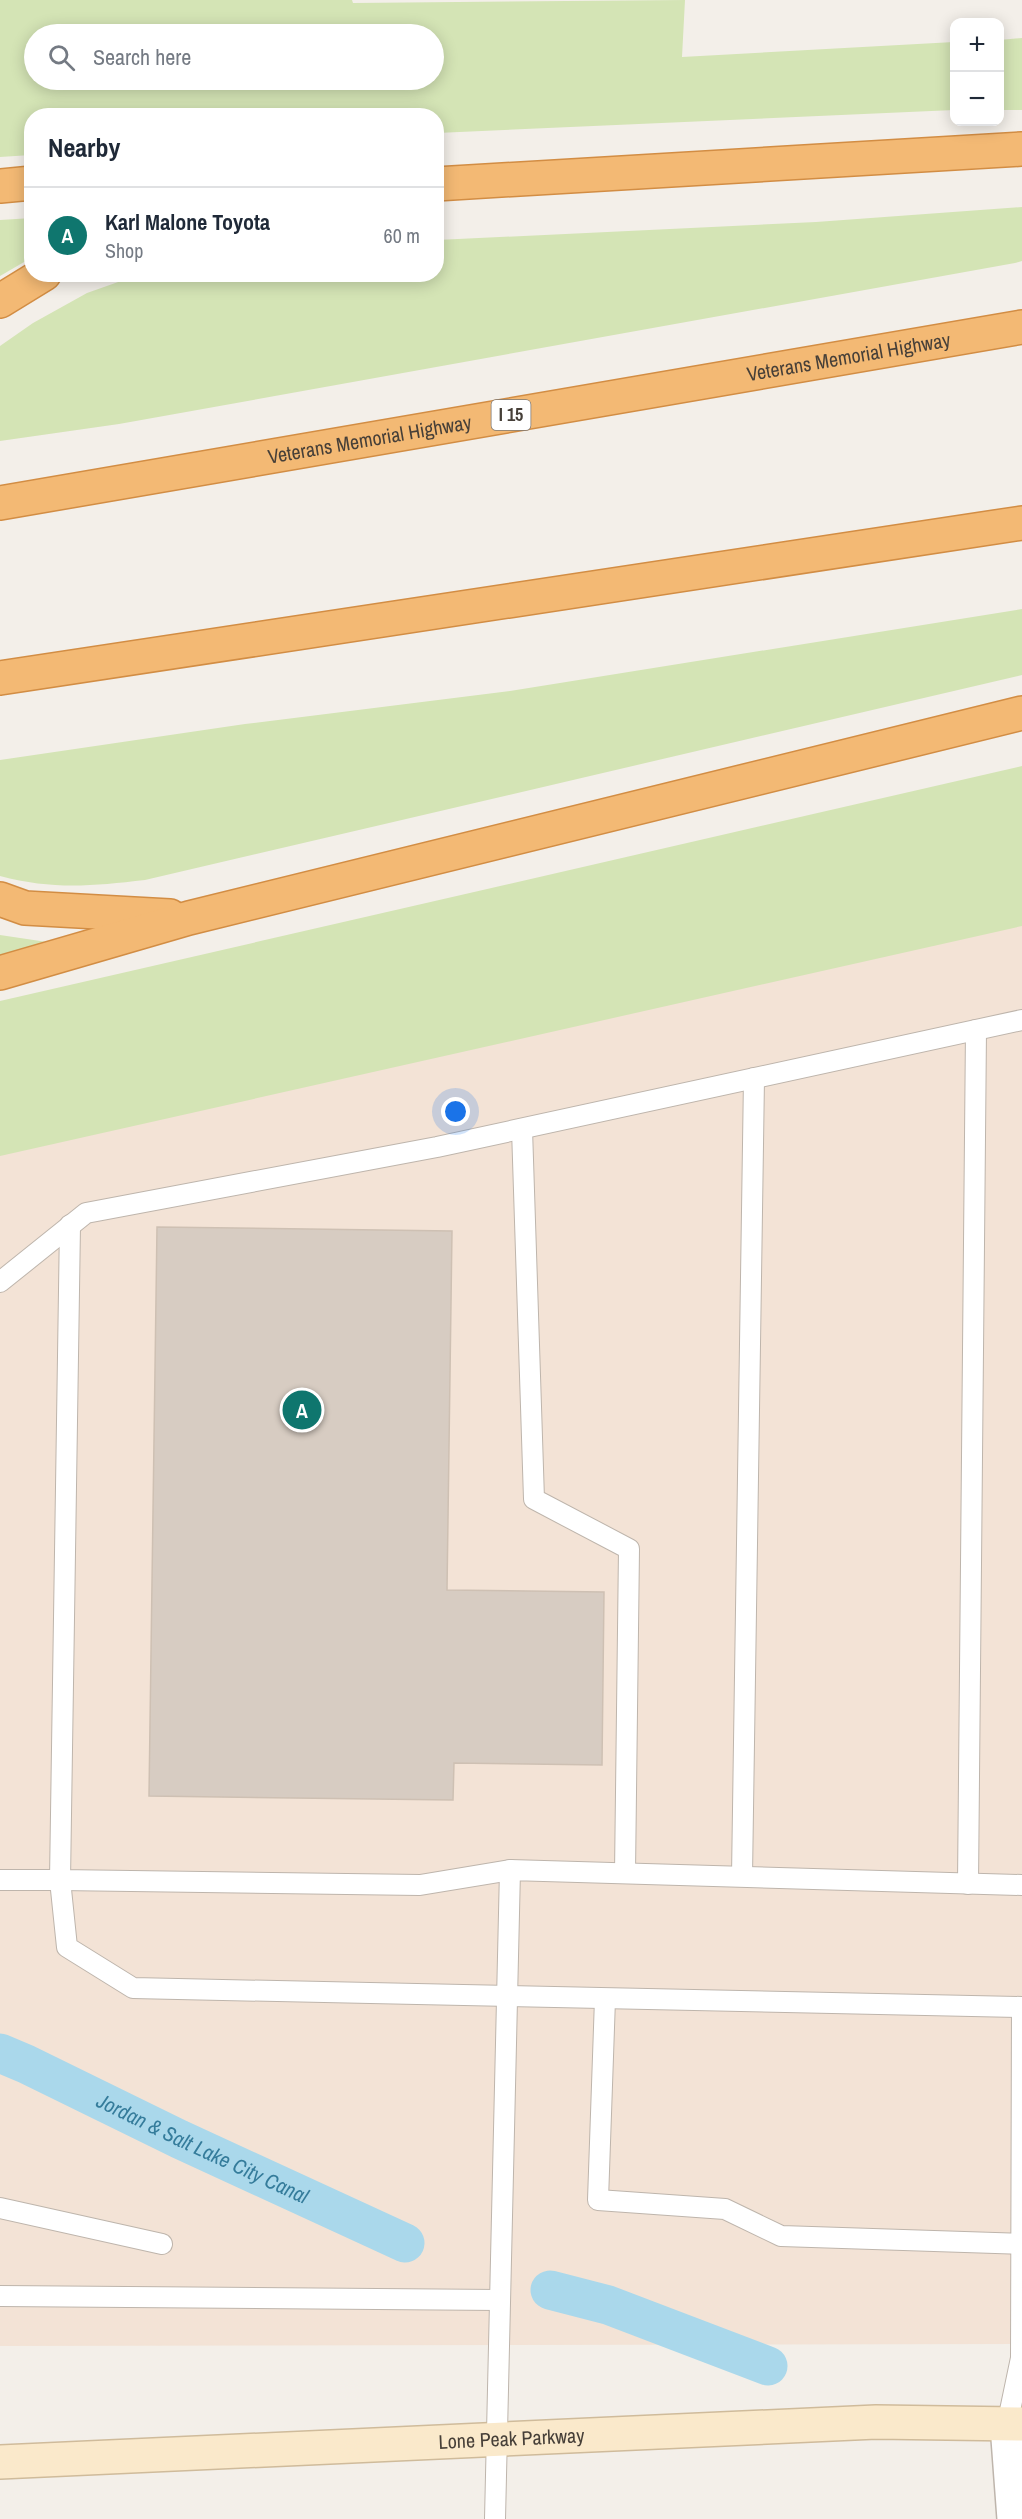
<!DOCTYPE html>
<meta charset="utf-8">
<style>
:root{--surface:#fff;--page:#f6f6f7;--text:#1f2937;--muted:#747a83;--line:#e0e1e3;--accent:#0f766e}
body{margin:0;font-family:"Archivo Narrow",sans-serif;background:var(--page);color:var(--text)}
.controls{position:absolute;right:18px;top:18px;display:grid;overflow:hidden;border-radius:12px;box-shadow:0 3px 15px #0003}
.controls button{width:54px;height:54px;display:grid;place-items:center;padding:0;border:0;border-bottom:2px solid var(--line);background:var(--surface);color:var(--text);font:30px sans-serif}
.you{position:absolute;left:456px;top:1112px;width:21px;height:21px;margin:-15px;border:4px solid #fff;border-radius:50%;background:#1a73e8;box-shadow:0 0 0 9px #1a73e833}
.badge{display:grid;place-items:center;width:39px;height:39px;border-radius:50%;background:var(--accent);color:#fff;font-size:20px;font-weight:700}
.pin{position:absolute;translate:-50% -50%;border:3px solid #fff;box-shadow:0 2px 6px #0006}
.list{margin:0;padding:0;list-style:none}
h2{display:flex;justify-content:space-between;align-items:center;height:78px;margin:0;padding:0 24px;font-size:26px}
h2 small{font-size:20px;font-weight:400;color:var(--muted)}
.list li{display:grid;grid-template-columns:39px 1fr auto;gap:18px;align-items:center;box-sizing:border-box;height:96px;padding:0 24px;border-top:2px solid var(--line)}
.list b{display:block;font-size:22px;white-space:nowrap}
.list p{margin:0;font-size:20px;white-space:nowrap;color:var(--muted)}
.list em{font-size:20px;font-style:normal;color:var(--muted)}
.icon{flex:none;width:33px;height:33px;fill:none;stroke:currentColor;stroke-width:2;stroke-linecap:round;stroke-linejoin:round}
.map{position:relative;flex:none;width:1022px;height:2519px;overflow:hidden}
.search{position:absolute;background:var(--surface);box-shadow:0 3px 15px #0003;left:24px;top:24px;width:420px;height:66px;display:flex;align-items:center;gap:15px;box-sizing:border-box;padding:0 21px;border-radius:33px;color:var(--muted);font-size:22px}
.panel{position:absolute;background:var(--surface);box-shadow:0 3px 15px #0003;left:24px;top:108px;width:420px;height:174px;border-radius:24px}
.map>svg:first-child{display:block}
.commercial{fill:#f3e3d6}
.green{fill:#d4e4b5;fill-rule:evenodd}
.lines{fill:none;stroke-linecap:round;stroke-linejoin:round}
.canal{stroke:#aad8eb;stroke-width:39}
.building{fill:#d7ccc2;stroke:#cec0b3;stroke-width:1.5}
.service-casing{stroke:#beb5ac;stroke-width:22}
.minor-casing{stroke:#beb5ac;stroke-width:36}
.secondary-casing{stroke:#cfbb9b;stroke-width:36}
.motorway-casing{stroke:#d28d44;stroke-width:36}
.service{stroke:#fff;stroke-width:20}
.minor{stroke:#fff;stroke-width:33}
.secondary{stroke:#fae9cb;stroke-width:33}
.motorway{stroke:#f3b974;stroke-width:33}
.labels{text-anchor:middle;stroke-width:5;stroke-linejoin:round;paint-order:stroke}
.shield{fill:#fff;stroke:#7e7974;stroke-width:1.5}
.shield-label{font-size:18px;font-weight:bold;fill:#463f38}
.street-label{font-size:20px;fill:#463f38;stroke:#fff}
.water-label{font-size:21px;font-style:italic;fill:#357c9b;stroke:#fff}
</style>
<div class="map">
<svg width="1022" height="2519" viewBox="0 0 1022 2519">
<rect width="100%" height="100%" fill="#f3efe9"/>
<path class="commercial" d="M 1022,923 L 1022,2344 L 0,2346 L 0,1103 Z"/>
<g class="green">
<path d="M 0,0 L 352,0 L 353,3 L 685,0 L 682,57 L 954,42 L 954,110 L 437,133 L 436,116 L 32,116 L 31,155 L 0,157 ZM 34,34 L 434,34 L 434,80 L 34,80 Z"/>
<path d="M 1022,38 L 1022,110 L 1000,110 L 1000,40 Z"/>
<path d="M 1022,207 L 1022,261 L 1015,263 L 119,424 L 0,441 L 0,346 L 33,323 L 87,293 L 138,275 L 436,274 L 437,240 L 816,222 Z"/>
<path d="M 32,218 L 31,258 L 0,276 L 0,220 Z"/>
<path d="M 1022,609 L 1022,675 L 145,880 C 92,886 53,890 0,876 L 0,760 L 245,724 L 510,691 Z"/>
<path d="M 1022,766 L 1022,926 L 0,1156 L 0,1001 Z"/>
<path d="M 0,935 L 47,942 L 0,958 Z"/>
</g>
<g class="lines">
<g class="canal">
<path id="s1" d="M 0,2053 L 26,2064 L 179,2139 L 405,2243"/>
<path d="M 550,2290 L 608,2305 L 768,2366"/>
</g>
</g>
<path class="building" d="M 157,1227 L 452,1231 L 447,1590 L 604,1592 L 602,1765 L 454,1763 L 453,1800 L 149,1796 Z"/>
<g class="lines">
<g class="service-casing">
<g id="service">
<path d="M 522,1129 L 534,1499 L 629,1549 L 625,1873"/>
<path d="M 70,1225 L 60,1880 L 420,1885 L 510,1870"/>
<path d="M 0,1282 L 86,1213 L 437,1147 L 1022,1020"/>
<path d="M 742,1876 L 754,1078"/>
<path d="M 0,1880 L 60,1880 L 67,1947 L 133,1988 L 1022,2007"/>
<path d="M 968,1884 L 976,1030"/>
<path d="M 605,1999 L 598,2200 L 725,2209 L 781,2236 L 1022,2244"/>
<path d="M 0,2208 L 162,2244"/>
<path d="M 0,2296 L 499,2300"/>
<path d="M 1007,2425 L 1021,2358 L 1022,2007"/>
<path d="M 495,2519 L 510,1870 L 1022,1885"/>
</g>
</g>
<g class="minor-casing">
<path id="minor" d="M 1007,2425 L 1014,2519"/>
</g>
<g class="secondary-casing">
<g id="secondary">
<path id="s2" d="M 0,2462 L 876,2422 L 1022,2424"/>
</g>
</g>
<g class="motorway-casing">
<g id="motorway">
<path d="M 436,184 L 1022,149"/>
<path d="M 0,186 L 32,183"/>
<path d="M 0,301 L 44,274"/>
<path id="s3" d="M 0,503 L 1022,327"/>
<path d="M 0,678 L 1022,523"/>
<path d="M 0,899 L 25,908 L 170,916"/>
<path d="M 0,973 L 189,918 L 1022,713"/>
</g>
</g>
<use href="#service" class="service"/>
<use href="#minor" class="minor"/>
<use href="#secondary" class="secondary"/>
<use href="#motorway" class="motorway"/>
</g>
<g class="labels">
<rect class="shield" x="491.5" y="400" width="39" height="30" rx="4.5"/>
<g class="shield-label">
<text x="511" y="421">I 15</text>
</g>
<g class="street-label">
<text dy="7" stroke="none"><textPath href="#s3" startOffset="861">Veterans Memorial Highway</textPath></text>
<text dy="7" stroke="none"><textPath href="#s3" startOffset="375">Veterans Memorial Highway</textPath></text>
<text dy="7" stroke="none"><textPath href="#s2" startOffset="512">Lone Peak Parkway</textPath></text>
</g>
<g class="water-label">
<text dy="7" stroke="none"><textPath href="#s1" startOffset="224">Jordan &amp; Salt Lake City Canal</textPath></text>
</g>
</g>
</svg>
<div class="controls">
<button>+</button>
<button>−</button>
</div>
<div class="you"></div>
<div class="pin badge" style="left:302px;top:1410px">A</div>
<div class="search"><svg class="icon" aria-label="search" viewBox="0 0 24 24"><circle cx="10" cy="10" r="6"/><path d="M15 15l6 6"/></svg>Search here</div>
<section class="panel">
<h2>Nearby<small></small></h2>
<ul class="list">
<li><span class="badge">A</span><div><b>Karl Malone Toyota</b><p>Shop</p></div><em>60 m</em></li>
</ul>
</section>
</div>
